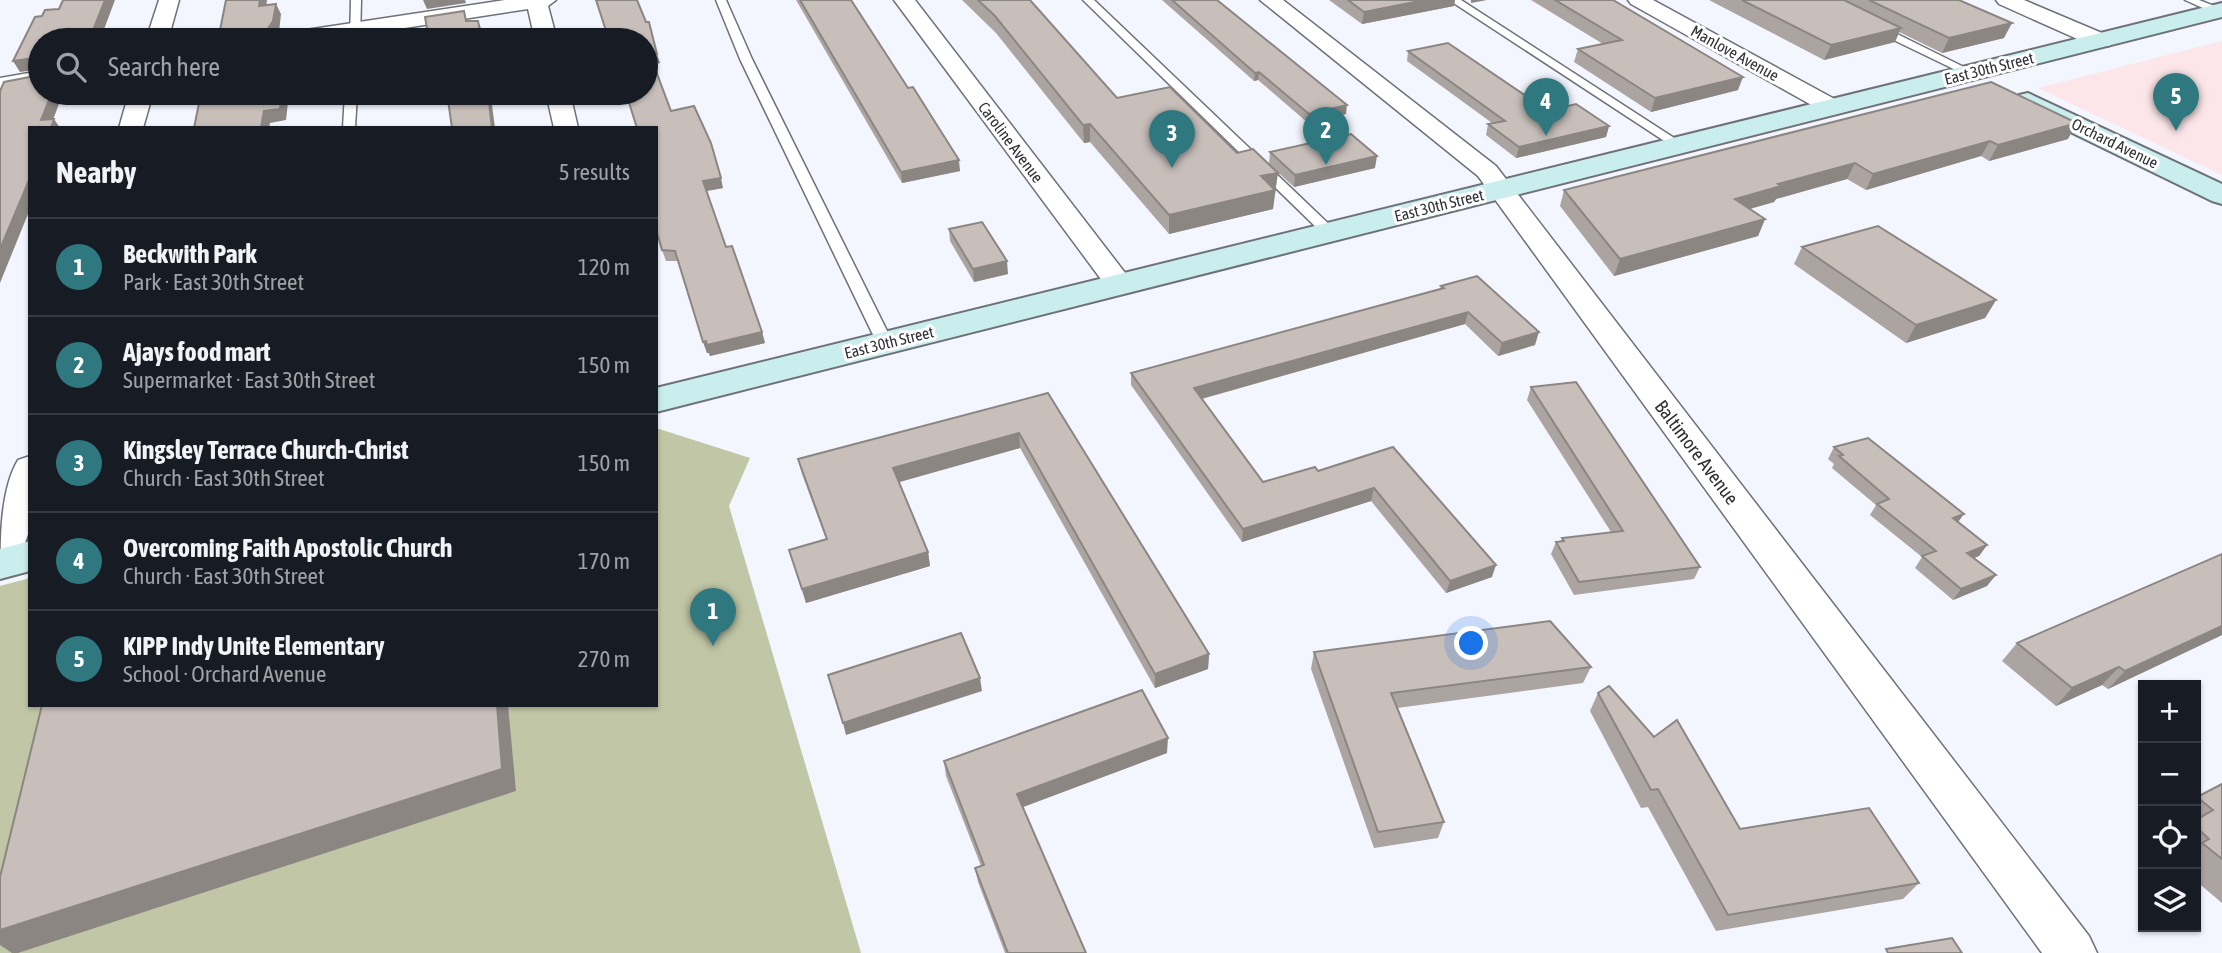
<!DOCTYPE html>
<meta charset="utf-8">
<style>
:root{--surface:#171b24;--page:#242831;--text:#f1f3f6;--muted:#9ea1a6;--line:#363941;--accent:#307880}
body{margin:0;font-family:"Asap Condensed",sans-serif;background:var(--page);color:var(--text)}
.controls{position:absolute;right:21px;bottom:21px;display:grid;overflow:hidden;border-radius:0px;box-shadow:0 2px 5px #0004}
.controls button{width:63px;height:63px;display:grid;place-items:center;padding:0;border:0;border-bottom:2px solid var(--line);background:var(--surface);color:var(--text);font:35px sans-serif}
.you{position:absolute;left:1472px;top:644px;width:24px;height:24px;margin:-18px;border:5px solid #fff;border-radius:50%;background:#1a73e8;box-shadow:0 0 0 10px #1a73e833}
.badge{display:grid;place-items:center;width:46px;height:46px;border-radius:50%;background:var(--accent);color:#fff;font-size:23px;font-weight:700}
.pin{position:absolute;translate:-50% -58px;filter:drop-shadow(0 2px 4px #0008)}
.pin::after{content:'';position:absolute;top:37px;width:24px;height:21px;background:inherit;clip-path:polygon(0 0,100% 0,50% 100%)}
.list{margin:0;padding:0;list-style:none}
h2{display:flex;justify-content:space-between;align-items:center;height:91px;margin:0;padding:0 28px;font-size:30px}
h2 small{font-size:23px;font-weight:400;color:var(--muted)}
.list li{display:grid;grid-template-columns:46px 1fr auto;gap:21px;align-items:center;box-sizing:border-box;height:98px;padding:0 28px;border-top:2px solid var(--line)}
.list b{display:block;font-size:26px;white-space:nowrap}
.list p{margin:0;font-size:23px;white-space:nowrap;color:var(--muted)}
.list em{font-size:23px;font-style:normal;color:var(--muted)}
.icon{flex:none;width:38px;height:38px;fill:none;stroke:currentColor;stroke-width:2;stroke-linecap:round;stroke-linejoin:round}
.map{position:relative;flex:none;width:2222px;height:953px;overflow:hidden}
.search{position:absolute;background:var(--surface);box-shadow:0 2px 5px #0004;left:28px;top:28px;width:630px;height:77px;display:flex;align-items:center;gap:18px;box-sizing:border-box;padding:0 24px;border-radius:38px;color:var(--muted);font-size:26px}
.panel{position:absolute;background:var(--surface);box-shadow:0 2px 5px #0004;left:28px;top:126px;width:630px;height:581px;border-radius:0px}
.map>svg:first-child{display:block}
.education{fill:#fce6e9}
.green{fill:#c1c6a6}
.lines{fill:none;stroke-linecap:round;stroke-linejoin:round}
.lane-casing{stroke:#6f7178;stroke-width:3}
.street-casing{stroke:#6f7178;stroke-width:3}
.secondary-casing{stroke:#6f7178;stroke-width:4}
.lane{fill:#fff;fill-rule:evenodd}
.street{fill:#fff;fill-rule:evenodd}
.secondary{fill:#caeeed;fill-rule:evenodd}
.wall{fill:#aca4a1}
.shaded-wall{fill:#8c8683}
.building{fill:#c8bfbb;stroke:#8c8683;stroke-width:2}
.labels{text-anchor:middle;stroke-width:6;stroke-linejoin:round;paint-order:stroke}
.far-street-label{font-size:16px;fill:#303135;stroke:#fff}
.street-label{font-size:19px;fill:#303135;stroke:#fff}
</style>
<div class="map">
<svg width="2222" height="953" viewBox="0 0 2222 953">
<rect width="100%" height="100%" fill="#f3f6fe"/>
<path class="education" d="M 2222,41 L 2222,175 L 2038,88 Z"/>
<path class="green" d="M 656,428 L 750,458 L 729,506 L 861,953 L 0,953 L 0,586 L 30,578 L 30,705 L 656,705 Z"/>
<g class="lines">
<g class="lane-casing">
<g id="lane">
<path d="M 351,0 L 361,0 L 360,40 L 350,40 Z"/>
<path d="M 716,0 L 726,0 L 752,59 L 893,343 L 890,346 L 880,346 L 877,343 L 740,59 Z"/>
<path d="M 1083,0 L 1094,0 L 1334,229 L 1334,235 L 1324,235 Z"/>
<path d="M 1449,0 L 1461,0 L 1685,145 L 1679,149 L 1675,148 Z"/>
<path d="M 2185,0 L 2199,0 L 2222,9 L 2222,13 L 2214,13 Z"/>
<path d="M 1873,26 L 1881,26 L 1976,73 L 1966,75 L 1873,30 Z"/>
<path d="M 345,93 L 357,93 L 355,128 L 343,128 Z"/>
</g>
</g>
<g class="street-casing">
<g id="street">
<path d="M 159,0 L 179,0 L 168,40 L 146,40 Z"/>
<path d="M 505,0 L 556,0 L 548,6 L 557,40 L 535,40 L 528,9 L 327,40 L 275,40 L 278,35 L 286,33 Z"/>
<path d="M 894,0 L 915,0 L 1129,278 L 1134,284 L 1129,290 L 1119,293 L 1109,290 Z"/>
<path d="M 1260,0 L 1283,0 L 1496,166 L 2089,936 L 2097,953 L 2042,953 L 1478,176 Z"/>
<path d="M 1628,0 L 1653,0 L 1840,102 L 1844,107 L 1840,112 L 1832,114 L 1824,112 L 1631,4 Z"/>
<path d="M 1996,0 L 2024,0 L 2109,36 L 2112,41 L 2109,46 L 2093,46 L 1999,4 Z"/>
<path d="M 40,71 L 40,85 L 0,92 L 0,78 Z"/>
<path d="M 129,93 L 153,93 L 143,128 L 119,128 Z"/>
<path d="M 546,93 L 570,93 L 578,128 L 554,128 Z"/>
<path d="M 30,456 L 30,529 L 14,573 L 1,577 C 0,543 0,490 18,460 Z"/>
</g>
</g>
<g class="secondary-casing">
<g id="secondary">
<path d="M 2222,3 L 2222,17 L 656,412 L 656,388 Z"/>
<path d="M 2028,93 L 2222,184 L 2222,204 L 2212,201 L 2019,107 L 2015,101 L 2019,95 Z"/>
<path d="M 30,541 L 30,571 L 0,579 L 0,549 Z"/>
</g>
</g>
<use href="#lane" class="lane"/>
<use href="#street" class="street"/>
<use href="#secondary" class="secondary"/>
</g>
<g class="wall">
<path d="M 796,0 L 851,0 L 960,171 L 902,183 Z"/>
<path d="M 962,0 L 1030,0 L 1117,98 L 1275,191 L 1274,192 L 1273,209 L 1169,234 L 1090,142 L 1084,143 L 996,33 Z"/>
<path d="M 1162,0 L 1217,0 L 1346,114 L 1308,123 L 1258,80 L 1254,81 Z"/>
<path d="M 1329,0 L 1455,0 L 1454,6 L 1362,24 Z"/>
<path d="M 1531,0 L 1613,0 L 1738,90 L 1651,112 L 1574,62 L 1578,49 L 1603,44 Z"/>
<path d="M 1709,0 L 1959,0 L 2004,38 L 1942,53 L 1899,32 L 1895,42 L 1824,60 Z"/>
<path d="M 646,40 L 660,63 L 653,65 L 671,111 L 723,188 L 707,191 L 726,247 L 762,332 L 765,343 L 710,356 L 709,353 L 707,353 L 678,261 L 666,261 L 662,250 L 656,128 Z"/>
<path d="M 1408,51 L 1548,111 L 1609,126 L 1606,137 L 1516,158 L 1486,135 L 1488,124 L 1492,123 L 1407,61 Z"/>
<path d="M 1991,82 L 2068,139 L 1989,161 L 1981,156 L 1866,190 L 1847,179 L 1776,199 L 1774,202 L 1750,209 L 1765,219 L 1758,236 L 1614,276 L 1560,206 L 1564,190 Z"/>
<path d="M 1270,152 L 1375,168 L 1294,187 L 1269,164 Z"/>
<path d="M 949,229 L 1008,274 L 974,282 L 950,241 Z"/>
<path d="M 1802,247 L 1996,300 L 1985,318 L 1906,343 L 1794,264 Z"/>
<path d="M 1441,286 L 1535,345 L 1498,356 L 1465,324 L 1202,399 L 1263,482 L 1318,471 L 1393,447 L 1492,577 L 1446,593 L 1371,501 L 1242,542 L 1131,385 L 1131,373 L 1440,289 Z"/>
<path d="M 1531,387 L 1700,567 L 1694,579 L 1574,595 L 1551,554 L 1556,542 L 1561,541 L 1562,538 L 1611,532 L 1527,400 Z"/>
<path d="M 1048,393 L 1209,654 L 1208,669 L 1155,688 L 1020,448 L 899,482 L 928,552 L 930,566 L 806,603 L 789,550 L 826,539 L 802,474 L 798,459 Z"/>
<path d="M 1834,447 L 1958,522 L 1987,545 L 1979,556 L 1974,558 L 1987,586 L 1953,600 L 1915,568 L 1922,557 L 1870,515 L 1876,505 L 1832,468 L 1834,464 L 1828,459 Z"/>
<path d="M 2222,635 L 2108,689 L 2102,685 L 2056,706 L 2002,661 L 2017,643 Z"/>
<path d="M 1314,652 L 1591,667 L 1583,683 L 1397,708 L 1444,822 L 1438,838 L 1374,848 L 1311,669 Z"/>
<path d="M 1598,693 L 1654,737 L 1740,829 L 1919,883 L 1903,899 L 1716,931 L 1648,807 L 1641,808 L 1590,711 Z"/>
<path d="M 1167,753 L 1022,807 L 1086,953 L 1005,953 L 978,882 L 975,868 L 981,866 L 946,776 L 944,761 Z"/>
<path d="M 2222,784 L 2222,903 L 2196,881 L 2196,798 Z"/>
</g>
<g class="shaded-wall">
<path d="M 105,0 L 115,0 L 100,40 L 89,40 Z"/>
<path d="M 260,0 L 267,0 L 265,17 L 259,6 Z"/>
<path d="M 423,0 L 465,0 L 466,3 L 427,9 Z"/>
<path d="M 1425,0 L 1455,0 L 1454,6 L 1362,24 L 1364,12 Z"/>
<path d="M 1471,0 L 1487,0 L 1471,3 Z"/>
<path d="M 276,4 L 281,14 L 279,32 L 275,37 L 276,40 L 271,40 L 267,30 Z"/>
<path d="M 478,21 L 482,31 L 484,40 L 482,40 Z"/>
<path d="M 2012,23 L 2004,38 L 1942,53 L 1949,38 Z"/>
<path d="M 1901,28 L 1895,42 L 1824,60 L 1831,45 Z"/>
<path d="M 657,54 L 660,63 L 652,65 L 650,55 Z"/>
<path d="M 35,58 L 40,69 L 20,72 L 13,61 Z"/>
<path d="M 1259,72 L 1258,80 L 1254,81 L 1255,73 Z"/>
<path d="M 1743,77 L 1738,90 L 1651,112 L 1655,98 Z"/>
<path d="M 52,93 L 63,93 L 50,128 L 41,120 Z"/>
<path d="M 282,93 L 289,93 L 286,120 L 270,123 L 269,128 L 259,128 L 264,111 Z"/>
<path d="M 494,93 L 496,104 L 492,105 L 495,128 L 492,128 L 488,94 Z"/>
<path d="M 1347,105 L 1346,114 L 1308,123 L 1309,114 Z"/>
<path d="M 54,119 L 60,128 L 51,128 Z"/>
<path d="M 2077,123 L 2068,139 L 1989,161 L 1998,145 Z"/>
<path d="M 1090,124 L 1090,142 L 1084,143 L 1083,125 Z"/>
<path d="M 1609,126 L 1606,137 L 1516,158 L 1519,147 Z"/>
<path d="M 1990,141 L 1981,156 L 1866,190 L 1873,174 Z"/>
<path d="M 1377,156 L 1375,168 L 1294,187 L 1295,175 Z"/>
<path d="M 959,160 L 960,171 L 902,183 L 901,172 Z"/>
<path d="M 1855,163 L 1847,179 L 1776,199 L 1774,202 L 1728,215 L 1735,199 L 1778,184 Z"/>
<path d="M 1278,173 L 1273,209 L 1169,234 L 1169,215 L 1261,176 Z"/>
<path d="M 30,178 L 30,209 L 0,283 L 0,249 Z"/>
<path d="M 721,178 L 723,188 L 706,191 L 703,181 Z"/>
<path d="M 1765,219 L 1758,236 L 1614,276 L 1620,259 Z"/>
<path d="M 1007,261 L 1008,274 L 974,282 L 973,269 Z"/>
<path d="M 1996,300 L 1985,318 L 1906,343 L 1916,325 Z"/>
<path d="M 1468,312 L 1465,324 L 1193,401 L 1194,388 Z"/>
<path d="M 762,332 L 765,343 L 710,356 L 709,353 L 707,353 L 703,342 Z"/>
<path d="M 1539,332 L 1535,345 L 1498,356 L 1502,343 Z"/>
<path d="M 1019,433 L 1020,448 L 896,483 L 893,468 Z"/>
<path d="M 1374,488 L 1371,501 L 1242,542 L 1243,529 Z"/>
<path d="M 1964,514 L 1956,525 L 1953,518 Z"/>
<path d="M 1987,545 L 1979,556 L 1959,564 L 1967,553 Z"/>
<path d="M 928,552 L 930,566 L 806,603 L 802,589 Z"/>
<path d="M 1496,565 L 1492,577 L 1446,593 L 1450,581 Z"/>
<path d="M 1996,575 L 1987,586 L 1953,600 L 1961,589 Z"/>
<path d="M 2222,626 L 2222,635 L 2108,689 L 2125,671 Z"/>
<path d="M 1209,654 L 1208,669 L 1155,688 L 1155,674 Z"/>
<path d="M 2119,667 L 2102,685 L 2056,706 L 2072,688 Z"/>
<path d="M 980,678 L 982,691 L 846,735 L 843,723 Z"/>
<path d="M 497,705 L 508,705 L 516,791 L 18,953 L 12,953 L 0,945 L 0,930 Z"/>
<path d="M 1168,738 L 1167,753 L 1018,809 L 1017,794 Z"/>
</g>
<g class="building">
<path d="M 63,0 L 105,0 L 89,40 L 40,40 L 40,93 L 52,93 L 41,120 L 54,119 L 51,128 L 30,128 L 30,178 L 0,249 L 0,91 L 4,82 L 35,76 L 35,58 L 13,61 L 35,17 L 42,16 L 45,10 L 59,9 Z"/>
<path d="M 226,0 L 260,0 L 259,6 L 276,4 L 273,21 L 267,30 L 272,32 L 271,40 L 218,40 Z"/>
<path d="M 596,0 L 637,0 L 646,22 L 649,22 L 657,54 L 650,55 L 671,111 L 694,106 L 711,143 L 721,178 L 703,181 L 726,247 L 732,246 L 762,332 L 707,345 L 706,341 L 703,342 L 675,251 L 662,250 L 656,229 L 656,128 L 637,128 L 626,93 L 646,93 L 646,40 L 609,40 Z"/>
<path d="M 800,0 L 851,0 L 908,88 L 913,87 L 959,160 L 901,172 Z"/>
<path d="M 978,0 L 1030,0 L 1117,98 L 1170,87 L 1237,153 L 1253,149 L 1278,173 L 1261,176 L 1275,190 L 1169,215 L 1090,124 L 1083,125 L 995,16 Z"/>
<path d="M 1172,0 L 1217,0 L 1347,105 L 1309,114 L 1259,72 L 1255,73 Z"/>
<path d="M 1348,0 L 1425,0 L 1364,12 Z"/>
<path d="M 1555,0 L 1613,0 L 1743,77 L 1655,98 L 1578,49 L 1622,40 Z"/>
<path d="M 1742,0 L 1844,0 L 1901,28 L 1831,45 Z"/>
<path d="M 1869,0 L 1959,0 L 2012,23 L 1949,38 Z"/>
<path d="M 464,11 L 466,21 L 478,21 L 482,40 L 429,40 L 425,17 Z"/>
<path d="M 1448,43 L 1548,111 L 1576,104 L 1609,126 L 1519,147 L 1488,124 L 1505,121 L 1408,51 Z"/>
<path d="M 1991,82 L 2077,123 L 1998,145 L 1990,141 L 1873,174 L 1855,163 L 1778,184 L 1781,186 L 1735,199 L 1765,219 L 1620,259 L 1564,190 Z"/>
<path d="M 201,93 L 282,93 L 280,109 L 264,111 L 261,127 L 194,128 Z"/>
<path d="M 447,93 L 491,93 L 488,94 L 492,128 L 452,128 Z"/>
<path d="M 1351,134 L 1377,156 L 1295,175 L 1270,152 Z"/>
<path d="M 982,222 L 1007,261 L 973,269 L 949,229 Z"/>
<path d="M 1878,226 L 1996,300 L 1916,325 L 1802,247 Z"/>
<path d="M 1477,276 L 1539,332 L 1502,343 L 1468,312 L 1194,388 L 1263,482 L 1315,467 L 1318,471 L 1393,447 L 1496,565 L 1450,581 L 1374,488 L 1243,529 L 1131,373 L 1444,288 L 1441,286 Z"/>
<path d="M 1576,382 L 1700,567 L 1579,582 L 1556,542 L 1564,541 L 1562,538 L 1623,531 L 1531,387 Z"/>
<path d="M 1048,393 L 1209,654 L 1155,674 L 1019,433 L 893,468 L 928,552 L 802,589 L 789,550 L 827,539 L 798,459 Z"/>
<path d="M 1868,438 L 1964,514 L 1953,518 L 1987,545 L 1967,553 L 1996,575 L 1961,589 L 1922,556 L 1936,551 L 1877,504 L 1889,499 L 1839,456 L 1843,455 L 1834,447 Z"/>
<path d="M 2222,554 L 2222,626 L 2125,671 L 2119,667 L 2072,688 L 2017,643 Z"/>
<path d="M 1550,621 L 1591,667 L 1391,693 L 1444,822 L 1378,832 L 1314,652 Z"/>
<path d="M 961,633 L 980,678 L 843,723 L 828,675 Z"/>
<path d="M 1609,686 L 1654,737 L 1677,720 L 1740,829 L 1869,808 L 1919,883 L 1728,915 L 1658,789 L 1651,790 L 1598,693 Z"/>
<path d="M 1142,690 L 1168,738 L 1017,794 L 1086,953 L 1008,953 L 975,868 L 984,865 L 944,761 Z"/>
<path d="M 42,705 L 497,705 L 502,769 L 0,930 L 0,877 Z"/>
<path d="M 2222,784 L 2222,859 L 2202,843 L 2209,839 L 2196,827 L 2196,820 L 2213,810 L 2197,797 Z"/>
<path d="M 1952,938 L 1962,953 L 1888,953 L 1886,949 Z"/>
</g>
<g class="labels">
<g class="far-street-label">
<text transform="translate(1735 53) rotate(29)" y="6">Manlove Avenue</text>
<text transform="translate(1989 68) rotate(-14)" y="6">East 30th Street</text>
<text transform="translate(1011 142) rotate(53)" y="6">Caroline Avenue</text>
<text transform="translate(2115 143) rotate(26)" y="6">Orchard Avenue</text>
<text transform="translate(1439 205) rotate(-14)" y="6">East 30th Street</text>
<text transform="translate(889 342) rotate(-14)" y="6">East 30th Street</text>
</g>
<g class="street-label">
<text transform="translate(1697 452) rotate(53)" y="7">Baltimore Avenue</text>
</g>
</g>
</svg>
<div class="controls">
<button>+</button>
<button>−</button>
<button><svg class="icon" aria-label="locate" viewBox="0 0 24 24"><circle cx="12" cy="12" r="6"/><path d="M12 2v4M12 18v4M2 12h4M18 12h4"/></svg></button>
<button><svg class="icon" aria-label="layers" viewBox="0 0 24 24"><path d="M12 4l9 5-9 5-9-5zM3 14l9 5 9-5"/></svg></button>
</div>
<div class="you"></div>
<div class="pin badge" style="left:713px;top:646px">1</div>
<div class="pin badge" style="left:1326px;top:165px">2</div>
<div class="pin badge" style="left:1172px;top:168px">3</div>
<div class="pin badge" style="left:1546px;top:136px">4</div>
<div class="pin badge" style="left:2176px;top:131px">5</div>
<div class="search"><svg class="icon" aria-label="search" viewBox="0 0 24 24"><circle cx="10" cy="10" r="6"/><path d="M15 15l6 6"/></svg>Search here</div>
<section class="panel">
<h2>Nearby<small>5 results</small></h2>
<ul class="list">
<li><span class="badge">1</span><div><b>Beckwith Park</b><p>Park · East 30th Street</p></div><em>120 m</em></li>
<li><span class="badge">2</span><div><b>Ajays food mart</b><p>Supermarket · East 30th Street</p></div><em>150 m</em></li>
<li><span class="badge">3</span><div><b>Kingsley Terrace Church-Christ</b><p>Church · East 30th Street</p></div><em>150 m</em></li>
<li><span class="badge">4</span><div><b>Overcoming Faith Apostolic Church</b><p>Church · East 30th Street</p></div><em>170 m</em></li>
<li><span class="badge">5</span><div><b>KIPP Indy Unite Elementary</b><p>School · Orchard Avenue</p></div><em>270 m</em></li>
</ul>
</section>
</div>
